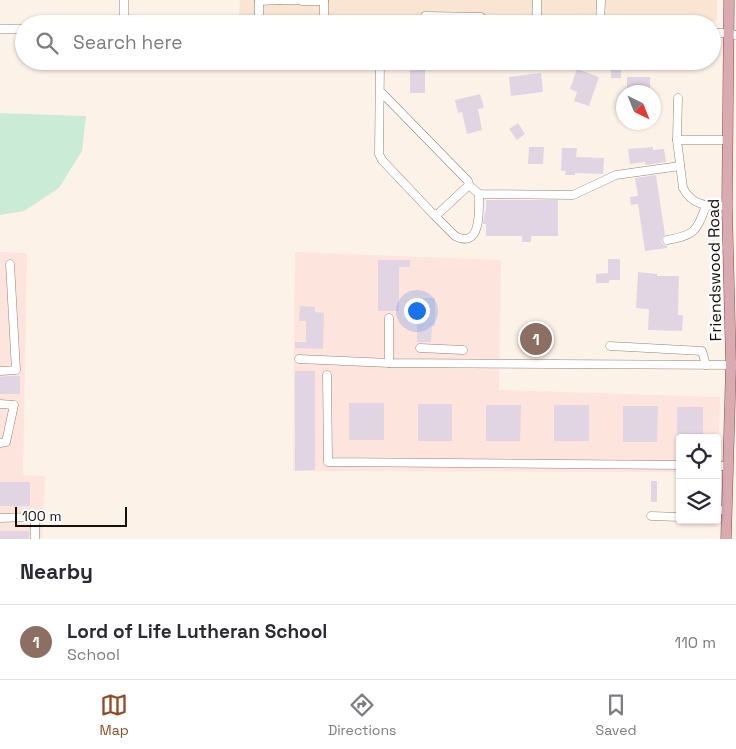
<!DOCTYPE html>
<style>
:root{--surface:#fff;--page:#f2f2f3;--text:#2b2b33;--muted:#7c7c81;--line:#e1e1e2;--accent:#914b23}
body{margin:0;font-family:"Space Grotesk",sans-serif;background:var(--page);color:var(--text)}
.controls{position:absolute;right:15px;bottom:15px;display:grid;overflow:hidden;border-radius:5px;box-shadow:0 1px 4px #0004}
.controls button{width:45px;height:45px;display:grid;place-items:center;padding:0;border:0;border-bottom:1px solid var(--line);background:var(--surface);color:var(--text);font:25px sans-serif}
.compass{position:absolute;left:616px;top:85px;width:45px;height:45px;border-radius:50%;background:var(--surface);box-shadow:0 1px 4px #0004;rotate:137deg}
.scale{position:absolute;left:15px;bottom:12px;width:112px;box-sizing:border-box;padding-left:5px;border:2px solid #15100c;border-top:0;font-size:14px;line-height:18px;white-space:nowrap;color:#15100c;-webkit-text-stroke:4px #fff;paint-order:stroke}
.you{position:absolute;left:416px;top:310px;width:18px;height:18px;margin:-12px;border:4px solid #fff;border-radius:50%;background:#1a73e8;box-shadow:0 0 0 8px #1a73e833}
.badge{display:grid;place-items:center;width:32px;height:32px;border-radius:50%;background:var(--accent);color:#fff;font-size:16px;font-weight:700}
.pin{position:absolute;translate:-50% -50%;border:2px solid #fff;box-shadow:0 1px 5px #0006}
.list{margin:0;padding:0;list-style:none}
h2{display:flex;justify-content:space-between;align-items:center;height:65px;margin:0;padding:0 20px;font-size:21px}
h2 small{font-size:16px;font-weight:400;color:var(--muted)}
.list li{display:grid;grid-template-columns:32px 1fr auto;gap:15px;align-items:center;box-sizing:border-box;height:75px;padding:0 20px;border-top:1px solid var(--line)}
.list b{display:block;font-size:19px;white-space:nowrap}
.list p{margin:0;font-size:16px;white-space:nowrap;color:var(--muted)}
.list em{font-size:16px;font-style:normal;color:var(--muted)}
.icon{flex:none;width:28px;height:28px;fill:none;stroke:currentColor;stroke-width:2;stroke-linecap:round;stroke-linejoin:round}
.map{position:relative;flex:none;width:736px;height:539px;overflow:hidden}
.search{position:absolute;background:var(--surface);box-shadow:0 1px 4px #0004;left:15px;right:15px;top:15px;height:55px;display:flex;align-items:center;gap:12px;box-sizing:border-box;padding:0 18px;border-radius:28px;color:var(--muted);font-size:19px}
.sheet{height:140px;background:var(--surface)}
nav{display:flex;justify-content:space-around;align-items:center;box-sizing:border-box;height:70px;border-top:1px solid var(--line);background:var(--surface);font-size:14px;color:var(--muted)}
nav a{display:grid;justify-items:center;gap:2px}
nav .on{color:var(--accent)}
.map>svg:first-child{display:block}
.commercial{fill:#fde4dd}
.built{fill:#fae5d3}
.green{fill:#caecd7}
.building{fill:#e1d5e4}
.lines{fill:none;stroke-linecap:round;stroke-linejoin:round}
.minor-casing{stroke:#918478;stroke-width:9}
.major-casing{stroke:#854f55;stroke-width:11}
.minor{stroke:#fff;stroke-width:8}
.major{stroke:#daaab1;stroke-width:10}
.labels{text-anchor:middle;stroke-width:5;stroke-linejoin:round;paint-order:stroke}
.street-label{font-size:16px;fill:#15100c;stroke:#fff}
</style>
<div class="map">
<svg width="736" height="539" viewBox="0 0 736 539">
<rect width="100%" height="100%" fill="#fdf2e8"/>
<g class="commercial">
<path d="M 0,252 L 27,253 L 23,475 L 45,476 L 42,539 L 0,539 Z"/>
<path d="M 295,252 L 501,260 L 499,390 L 720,397 L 718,472 L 717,472 L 717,438 L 680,438 L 680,472 L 293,471 Z"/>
</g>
<path class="built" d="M 240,0 L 717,0 L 717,21 L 239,18 Z"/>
<path class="green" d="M 0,113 L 86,116 L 82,151 L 59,188 L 24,211 L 0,215 Z"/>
<g class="building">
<rect x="410" y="61" width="15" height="32"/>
<rect x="611" y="61" width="10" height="17"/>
<path d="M 577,69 L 599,77 L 589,106 L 574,101 L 577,92 L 570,89 Z"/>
<path d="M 541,73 L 543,92 L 511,96 L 509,77 Z"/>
<rect x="627" y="77" width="23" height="15"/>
<path d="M 480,94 L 484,108 L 478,109 L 482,130 L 467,134 L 462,112 L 458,113 L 455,100 Z"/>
<path d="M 518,123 L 525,134 L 517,140 L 509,129 Z"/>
<path d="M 529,147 L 544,147 L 543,164 L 528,164 Z"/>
<path d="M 653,147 L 653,150 L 664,149 L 666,162 L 646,165 L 645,162 L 630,164 L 628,149 Z"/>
<path d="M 562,148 L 577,148 L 576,157 L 604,158 L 603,174 L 575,173 L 575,175 L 565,175 L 566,171 L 561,171 Z"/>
<path d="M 656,175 L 665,235 L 662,238 L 661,241 L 663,244 L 667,246 L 667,248 L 645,251 L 638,204 L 631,205 L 630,197 L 638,196 L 635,178 Z"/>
<path d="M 486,200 L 558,200 L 558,236 L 531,236 L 531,242 L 522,242 L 522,236 L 486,236 L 486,224 L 483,224 L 485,211 L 486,211 Z"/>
<path d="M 608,259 L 620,259 L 620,280 L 609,280 L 609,283 L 596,283 L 596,274 L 608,273 Z"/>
<path d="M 378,260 L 410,260 L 410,267 L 399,267 L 399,311 L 378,311 Z"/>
<path d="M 638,272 L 657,274 L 657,276 L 679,276 L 678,315 L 683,315 L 682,331 L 648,330 L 649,309 L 636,308 Z"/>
<path d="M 417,298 L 435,298 L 435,326 L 432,326 L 431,342 L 417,342 Z"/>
<path d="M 300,306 L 315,307 L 315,312 L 324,313 L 323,349 L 295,348 L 295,342 L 306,342 L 306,321 L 299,321 Z"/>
<path d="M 295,371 L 315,371 L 315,470 L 295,471 Z"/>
<path d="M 9,376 L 20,376 L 20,394 L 0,394 L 0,377 Z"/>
<rect x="349" y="403" width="35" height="37"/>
<rect x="418" y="404" width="34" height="37"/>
<path d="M 486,405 L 521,405 L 520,441 L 486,441 Z"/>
<rect x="554" y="405" width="35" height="36"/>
<path d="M 623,406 L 658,406 L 657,442 L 623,442 Z"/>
<rect x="677" y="407" width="26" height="31"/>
<rect x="651" y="481" width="6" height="21"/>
<rect x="0" y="482" width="30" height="24"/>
<rect x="0" y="531" width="29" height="8"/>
</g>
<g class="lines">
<g class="minor-casing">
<g id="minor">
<path d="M 280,0 L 302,0"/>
<path d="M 537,0 L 537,24"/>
<path d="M 259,1 L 280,0"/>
<path d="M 302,1 L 324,1"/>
<path d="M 124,24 L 124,0"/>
<path d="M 259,24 L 259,0"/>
<path d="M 324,24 L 324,0"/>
<path d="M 423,24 L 425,16 L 481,17 L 483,24"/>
<path d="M 600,24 L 601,0"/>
<path d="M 0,29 L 24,29"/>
<path d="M 712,33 L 728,33 L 736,35"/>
<path d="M 558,61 L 558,64"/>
<path d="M 380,91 L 468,181 L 469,185 L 439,213 L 434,215 L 382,160 L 379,154 L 380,61"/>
<path d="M 678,98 L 677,140 L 683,188 C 693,207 709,206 727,206"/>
<path d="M 677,140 L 727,140"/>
<path d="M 469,185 L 479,194 L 573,195 L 616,175 L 680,166"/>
<path d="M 434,215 L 455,236 C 482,250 479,209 479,194"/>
<path d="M 667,240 C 695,235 696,232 706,206"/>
<path d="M 389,318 L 389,363"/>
<path d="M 610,346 L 702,351 L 706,365"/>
<path d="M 420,348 L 463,350"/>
<path d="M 299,359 L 389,363 L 736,365"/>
<path d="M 0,371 L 16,370 L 10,264"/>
<path d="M 327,375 L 328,462 L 680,465"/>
<path d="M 0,404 L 14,405 L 6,442 L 0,443"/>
<path d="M 717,466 L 728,466"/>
<path d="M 717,510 L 726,510"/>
<path d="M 651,516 L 680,517"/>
<path d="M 0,518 L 31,517 L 35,522 L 35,539"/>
</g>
</g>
<g class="major-casing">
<path id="major" d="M 726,539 L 731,365 L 727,206 L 729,0"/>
</g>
<use href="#minor" class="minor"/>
<use href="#major" class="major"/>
</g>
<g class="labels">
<g class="street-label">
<text transform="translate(714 270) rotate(-91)" y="6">Friendswood Road</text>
</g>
</g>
</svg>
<div class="controls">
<button><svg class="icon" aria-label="locate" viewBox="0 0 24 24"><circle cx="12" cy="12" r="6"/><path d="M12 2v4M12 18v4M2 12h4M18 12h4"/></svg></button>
<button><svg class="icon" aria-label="layers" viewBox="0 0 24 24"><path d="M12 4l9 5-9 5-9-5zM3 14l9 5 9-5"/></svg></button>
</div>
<svg class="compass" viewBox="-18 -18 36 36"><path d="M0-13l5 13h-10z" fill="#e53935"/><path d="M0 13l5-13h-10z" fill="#7c7c81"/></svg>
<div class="scale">100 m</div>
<div class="you"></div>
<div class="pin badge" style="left:536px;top:339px;background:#8d6e63">1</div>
<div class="search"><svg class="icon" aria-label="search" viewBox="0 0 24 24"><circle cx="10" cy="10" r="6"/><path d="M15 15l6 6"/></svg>Search here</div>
</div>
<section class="sheet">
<h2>Nearby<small></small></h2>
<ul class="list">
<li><span class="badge" style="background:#8d6e63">1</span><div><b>Lord of Life Lutheran School</b><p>School</p></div><em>110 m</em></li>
</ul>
</section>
<nav>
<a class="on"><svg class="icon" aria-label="map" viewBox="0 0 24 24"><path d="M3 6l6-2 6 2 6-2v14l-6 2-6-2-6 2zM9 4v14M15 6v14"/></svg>Map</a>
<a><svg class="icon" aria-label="directions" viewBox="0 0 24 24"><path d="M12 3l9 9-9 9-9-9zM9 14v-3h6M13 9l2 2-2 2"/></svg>Directions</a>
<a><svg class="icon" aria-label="saved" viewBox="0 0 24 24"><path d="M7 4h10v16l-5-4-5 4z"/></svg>Saved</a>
</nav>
